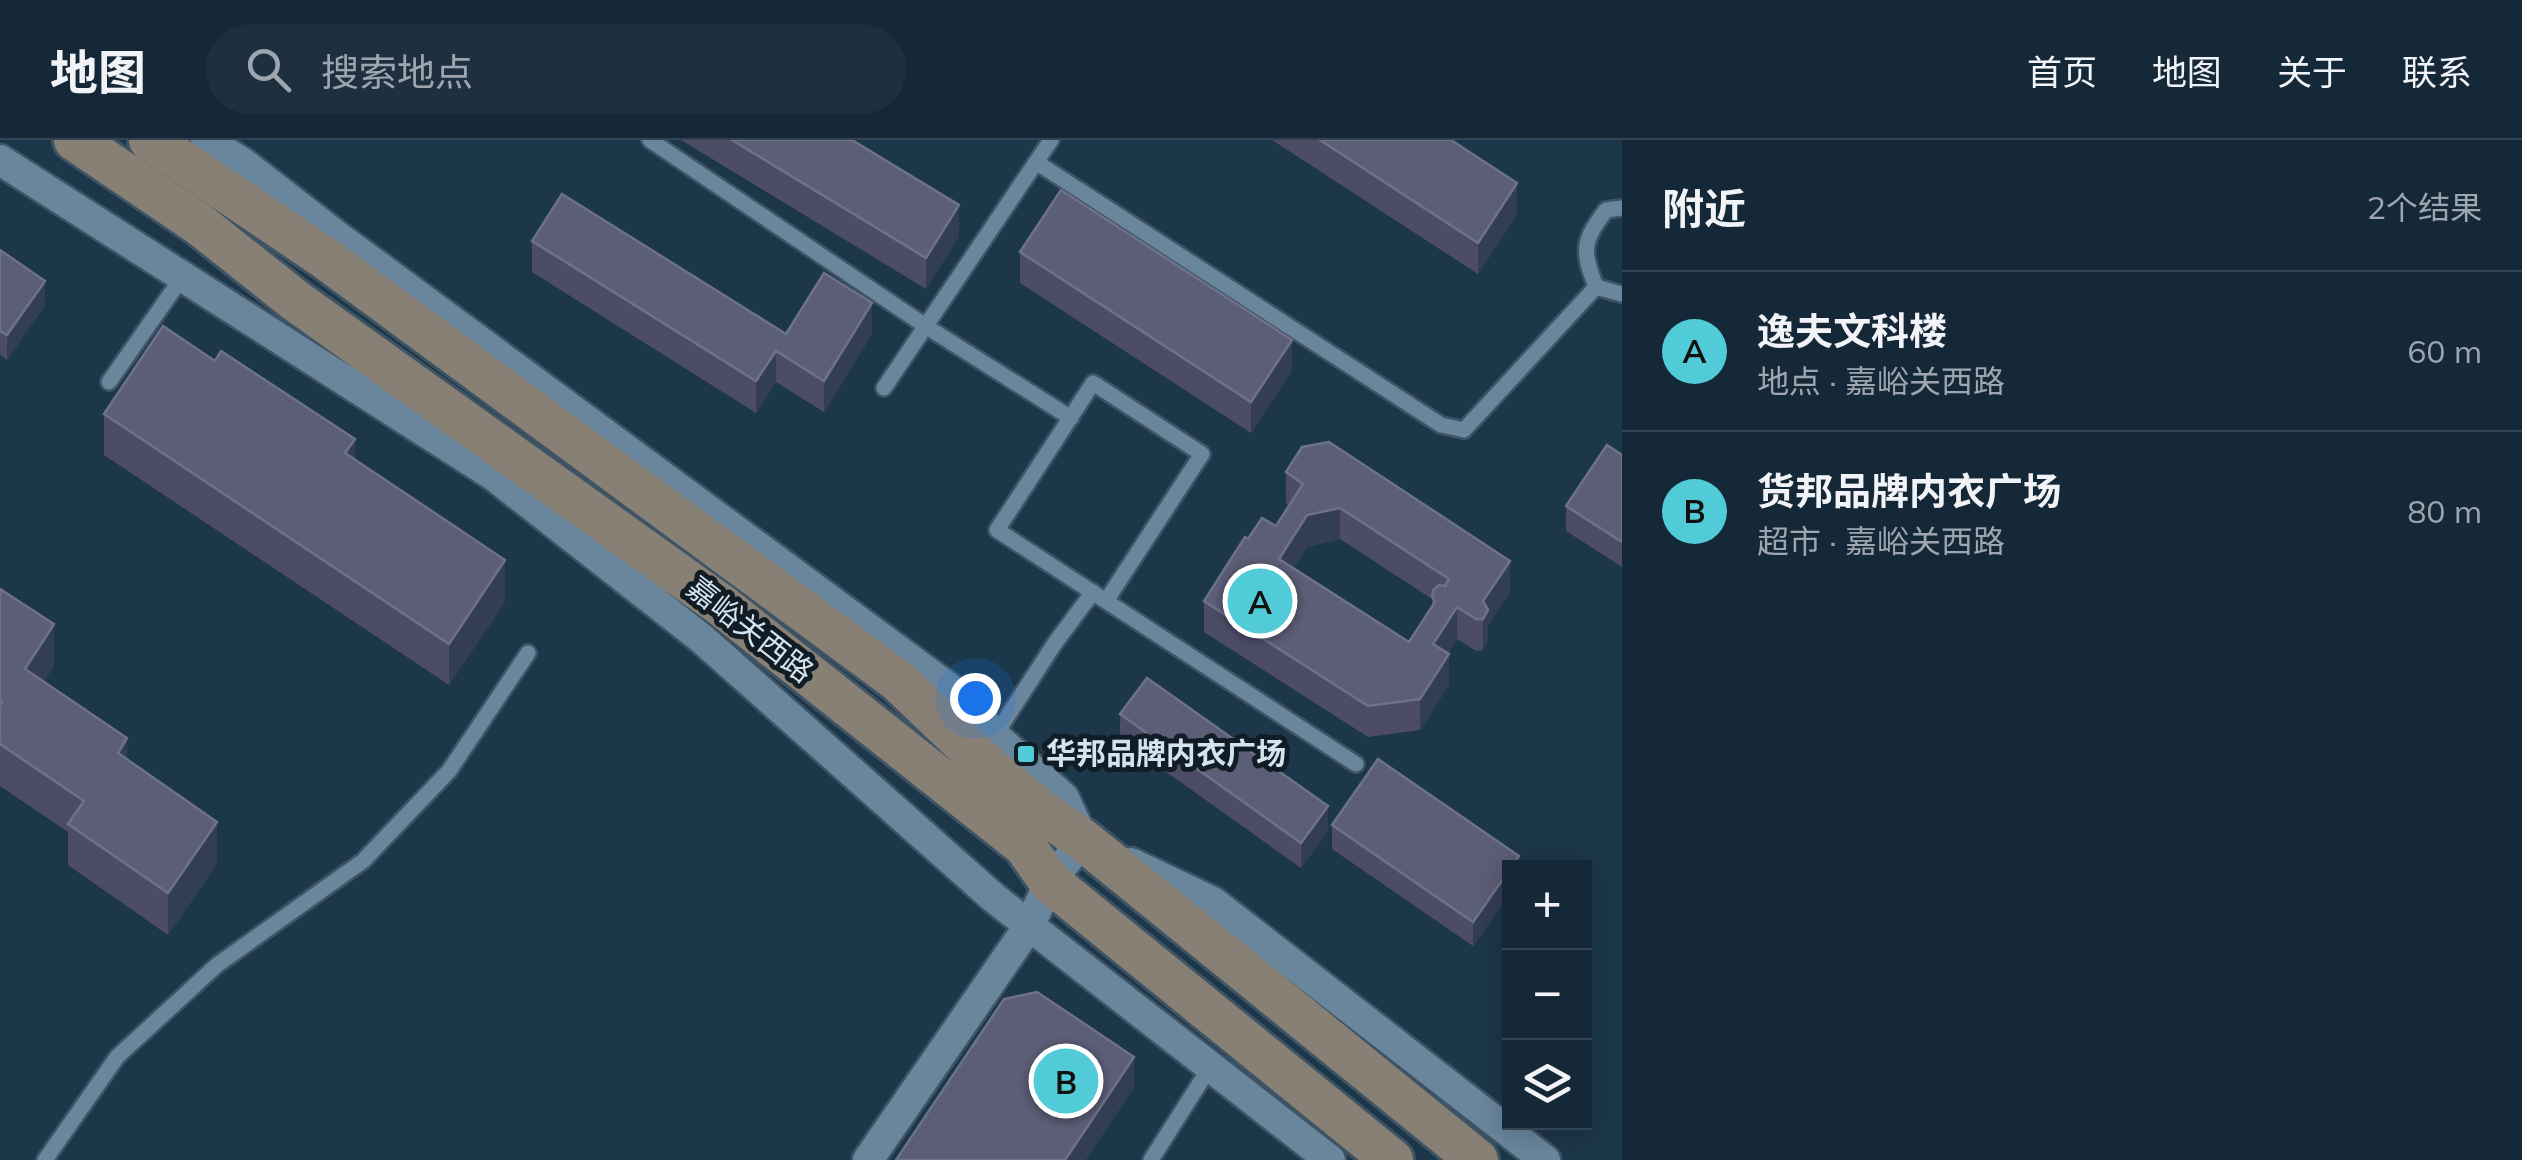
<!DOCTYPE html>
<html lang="zh">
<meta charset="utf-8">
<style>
:root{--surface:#152838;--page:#1e3040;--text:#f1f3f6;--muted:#9da6ae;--line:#344453;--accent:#52cbd9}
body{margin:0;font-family:Mulish,"Noto Sans SC",sans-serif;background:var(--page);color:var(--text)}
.controls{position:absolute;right:30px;bottom:30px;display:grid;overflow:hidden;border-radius:0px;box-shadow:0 5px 25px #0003}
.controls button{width:90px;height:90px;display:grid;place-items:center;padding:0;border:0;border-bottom:2px solid var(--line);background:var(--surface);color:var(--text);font:50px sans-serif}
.you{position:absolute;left:975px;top:558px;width:35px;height:35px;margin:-25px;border:8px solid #fff;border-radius:50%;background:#1a73e8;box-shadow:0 0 0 15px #1a73e833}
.badge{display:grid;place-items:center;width:65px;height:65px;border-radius:50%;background:var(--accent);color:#111;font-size:32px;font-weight:700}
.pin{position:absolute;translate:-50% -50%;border:5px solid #fff;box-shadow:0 2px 10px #0006}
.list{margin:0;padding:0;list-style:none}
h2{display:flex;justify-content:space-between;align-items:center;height:130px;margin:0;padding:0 40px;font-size:42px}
h2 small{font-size:32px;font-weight:400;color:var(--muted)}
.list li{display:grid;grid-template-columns:65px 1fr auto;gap:30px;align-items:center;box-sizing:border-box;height:160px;padding:0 40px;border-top:2px solid var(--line)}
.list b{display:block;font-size:38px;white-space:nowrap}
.list p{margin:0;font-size:32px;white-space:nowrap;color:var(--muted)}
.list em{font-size:32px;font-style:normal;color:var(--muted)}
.icon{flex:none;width:55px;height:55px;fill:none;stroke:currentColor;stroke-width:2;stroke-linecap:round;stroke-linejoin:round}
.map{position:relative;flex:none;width:1622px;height:1020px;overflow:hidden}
header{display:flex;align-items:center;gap:60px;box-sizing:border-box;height:140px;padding:0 50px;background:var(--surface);border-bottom:2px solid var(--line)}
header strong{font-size:48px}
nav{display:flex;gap:55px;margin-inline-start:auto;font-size:35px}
.search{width:700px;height:90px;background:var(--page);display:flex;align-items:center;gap:25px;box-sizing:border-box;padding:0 35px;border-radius:55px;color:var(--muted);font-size:38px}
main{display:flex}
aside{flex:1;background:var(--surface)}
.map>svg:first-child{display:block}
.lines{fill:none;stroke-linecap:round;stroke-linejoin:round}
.lane-casing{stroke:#3e5465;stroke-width:20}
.street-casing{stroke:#3e5465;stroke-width:35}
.secondary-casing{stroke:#3e5465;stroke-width:48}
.lane{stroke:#6a869d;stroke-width:15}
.street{stroke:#6a869d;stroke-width:30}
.secondary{stroke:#888075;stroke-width:42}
.wall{fill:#4d4c67;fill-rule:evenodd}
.shaded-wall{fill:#333d55}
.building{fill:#5c5d76;stroke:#6e7289;stroke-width:2.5;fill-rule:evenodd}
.poi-dot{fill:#52cbd9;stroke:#111c25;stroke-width:4}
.labels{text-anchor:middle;stroke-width:10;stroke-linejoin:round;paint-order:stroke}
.street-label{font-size:30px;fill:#d4e3f0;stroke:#111c25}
.poi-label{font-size:30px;font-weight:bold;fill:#d4e3f0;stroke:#111c25;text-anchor:start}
</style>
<header>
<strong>地图</strong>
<div class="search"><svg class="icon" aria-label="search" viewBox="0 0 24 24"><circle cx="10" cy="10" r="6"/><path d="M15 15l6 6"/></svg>搜索地点</div>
<nav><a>首页</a><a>地图</a><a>关于</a><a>联系</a></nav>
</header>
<main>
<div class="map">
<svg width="1622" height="1020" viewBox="0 0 1622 1020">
<rect width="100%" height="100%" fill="#1c364a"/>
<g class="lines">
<g class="lane-casing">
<g id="lane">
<path d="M 650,0 L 927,187 L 1071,278"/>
<path d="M 1036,22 L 1441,285 L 1464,290 L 1596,147"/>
<path d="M 1596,147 C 1582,110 1582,102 1606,70 L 1622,68"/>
<path d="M 1596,147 L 1622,154"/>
<path d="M 109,242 L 183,136"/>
<path d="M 884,248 L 1051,0"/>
<path d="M 1106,461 L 1202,314 L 1093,243 L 997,390 C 1117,468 1237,546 1356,624"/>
<path d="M 994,597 L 1055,503 L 1093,452"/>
<path d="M 45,1020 L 117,917 L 217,825 L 363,721 L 449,631 L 528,513"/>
<path d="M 1151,1020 L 1210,927"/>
</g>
</g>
<g class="street-casing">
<g id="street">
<path d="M 206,0 L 243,23 L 337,96 L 964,559 L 995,596 L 1064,658 L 1082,697"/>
<path d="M 0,20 L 493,335 L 701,498 L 994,758 L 1330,1020"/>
<path d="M 1131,723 L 1213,762 L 1545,1020"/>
<path d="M 868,1020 L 1029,786 L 1050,742 L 1083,700"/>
</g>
</g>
<g class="secondary-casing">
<g id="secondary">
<path d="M 75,0 L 199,84 L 296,161 L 721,465 L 1025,706 L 1050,742 L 1392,1020"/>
<path d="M 150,0 L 325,118 L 897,540 C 956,596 1014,656 1083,700 L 1477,1020"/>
</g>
</g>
<use href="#lane" class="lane"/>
<use href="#street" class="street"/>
<use href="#secondary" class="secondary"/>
</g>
<g class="wall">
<path d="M 681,0 L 852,0 L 959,96 L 926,149 Z"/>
<path d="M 1272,0 L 1451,0 L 1517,74 L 1478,134 Z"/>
<path d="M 532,101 L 786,194 L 872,194 L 824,272 L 776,242 L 756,273 L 532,132 Z"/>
<path d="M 0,110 L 45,165 L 7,220 L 0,215 Z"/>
<path d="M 1020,112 L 1292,231 L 1251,293 L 1020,143 Z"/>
<path d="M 104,274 L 355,320 L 505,462 L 449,545 L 104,315 Z"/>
<path d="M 1622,315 L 1622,427 L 1566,391 L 1566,366 Z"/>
<path d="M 1286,332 L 1510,452 L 1488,485 L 1488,501 L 1483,510 L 1476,511 L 1457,499 L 1448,513 L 1449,545 L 1420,590 L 1368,597 L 1204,492 L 1204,461 L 1248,399 L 1276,386 L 1289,366 L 1286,363 ZM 1340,399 L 1432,459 L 1432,466 L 1409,502 L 1293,428 L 1307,407 Z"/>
<path d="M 0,449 L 54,526 L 43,542 L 127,619 L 217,724 L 168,795 L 68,725 L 68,692 L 0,646 Z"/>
<path d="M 1120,574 L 1328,691 L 1301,728 L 1120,599 Z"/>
<path d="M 1332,685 L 1519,728 L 1510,728 L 1510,754 L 1473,806 L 1332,709 Z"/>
</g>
<g class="shaded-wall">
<path d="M 1517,43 L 1517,74 L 1478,134 L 1478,103 Z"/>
<path d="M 959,65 L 959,96 L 926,149 L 926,118 Z"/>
<path d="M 45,141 L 45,165 L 7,220 L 7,195 Z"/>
<path d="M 872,163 L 872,194 L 824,272 L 824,241 Z"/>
<path d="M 1292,200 L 1292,231 L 1251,293 L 1251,262 Z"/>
<path d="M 776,211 L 776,242 L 756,273 L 756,241 Z"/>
<path d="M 355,299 L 355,340 L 345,313 Z"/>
<path d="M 1340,368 L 1340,399 L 1307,407 L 1279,451 L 1279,419 L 1307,375 Z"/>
<path d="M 505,420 L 505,462 L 449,545 L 449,504 Z"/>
<path d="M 1510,421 L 1510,452 L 1488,485 L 1488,501 L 1483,510 L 1483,461 Z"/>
<path d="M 1457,467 L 1457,499 L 1433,535 L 1433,504 Z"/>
<path d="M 54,484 L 54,526 L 25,571 L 25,529 Z"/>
<path d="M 1449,514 L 1449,545 L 1420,590 L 1420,559 Z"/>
<path d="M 127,598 L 127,640 L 118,613 Z"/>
<path d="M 1328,666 L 1328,691 L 1301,728 L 1301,703 Z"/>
<path d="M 217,682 L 217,724 L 168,795 L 168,753 Z"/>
<path d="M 1519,716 L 1519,728 L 1511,728 Z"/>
<path d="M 1510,729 L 1510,754 L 1473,806 L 1473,782 Z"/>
<path d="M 1134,917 L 1134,948 L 1086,1020 L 1065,1020 Z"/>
</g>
<g class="building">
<path d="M 732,0 L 852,0 L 959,65 L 926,118 Z"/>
<path d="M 1320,0 L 1451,0 L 1517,43 L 1478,103 Z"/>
<path d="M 1061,50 L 1292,200 L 1251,262 L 1020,112 Z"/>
<path d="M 562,54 L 786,194 L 824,133 L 872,163 L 824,241 L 776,211 L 756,241 L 532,101 Z"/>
<path d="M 0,110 L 45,141 L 7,195 L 0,191 Z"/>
<path d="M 163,186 L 215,221 L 221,211 L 355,299 L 345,313 L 505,420 L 449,504 L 104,274 Z"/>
<path d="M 1329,302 L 1510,421 L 1483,461 L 1488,470 L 1483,479 L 1476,479 L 1457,467 L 1433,504 L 1449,514 L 1420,559 L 1368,566 L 1204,461 L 1245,397 L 1248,399 L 1262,378 L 1276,386 L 1303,344 L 1286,332 L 1302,307 ZM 1340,368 L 1449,439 L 1445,446 L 1439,445 L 1434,449 L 1432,456 L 1435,462 L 1409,502 L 1279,419 L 1307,375 Z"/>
<path d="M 1607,305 L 1622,315 L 1622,402 L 1566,366 Z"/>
<path d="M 0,449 L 54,484 L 25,529 L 127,598 L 118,613 L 217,682 L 168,753 L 68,684 L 84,661 L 0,604 L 0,565 L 2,562 L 0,560 Z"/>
<path d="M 1147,538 L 1328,666 L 1301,703 L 1120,574 Z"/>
<path d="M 1378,619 L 1519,716 L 1473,782 L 1332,685 Z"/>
<path d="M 1037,852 L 1134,917 L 1065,1020 L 896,1020 L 1004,859 Z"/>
</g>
<rect class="poi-dot" x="1016" y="604" width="20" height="20" rx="5"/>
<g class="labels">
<g class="street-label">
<text transform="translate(750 490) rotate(38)" y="10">嘉峪关西路</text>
</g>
<g class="poi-label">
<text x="1046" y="624">华邦品牌内衣广场</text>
</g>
</g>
</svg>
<div class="controls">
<button>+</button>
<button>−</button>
<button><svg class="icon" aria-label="layers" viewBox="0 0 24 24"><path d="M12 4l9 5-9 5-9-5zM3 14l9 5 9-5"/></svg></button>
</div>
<div class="you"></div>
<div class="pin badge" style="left:1260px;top:461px">A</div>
<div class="pin badge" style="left:1066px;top:941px">B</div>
</div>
<aside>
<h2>附近<small>2个结果</small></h2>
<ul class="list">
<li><span class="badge">A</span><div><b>逸夫文科楼</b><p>地点 · 嘉峪关西路</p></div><em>60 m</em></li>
<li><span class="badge">B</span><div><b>货邦品牌内衣广场</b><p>超市 · 嘉峪关西路</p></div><em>80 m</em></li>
</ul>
</aside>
</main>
